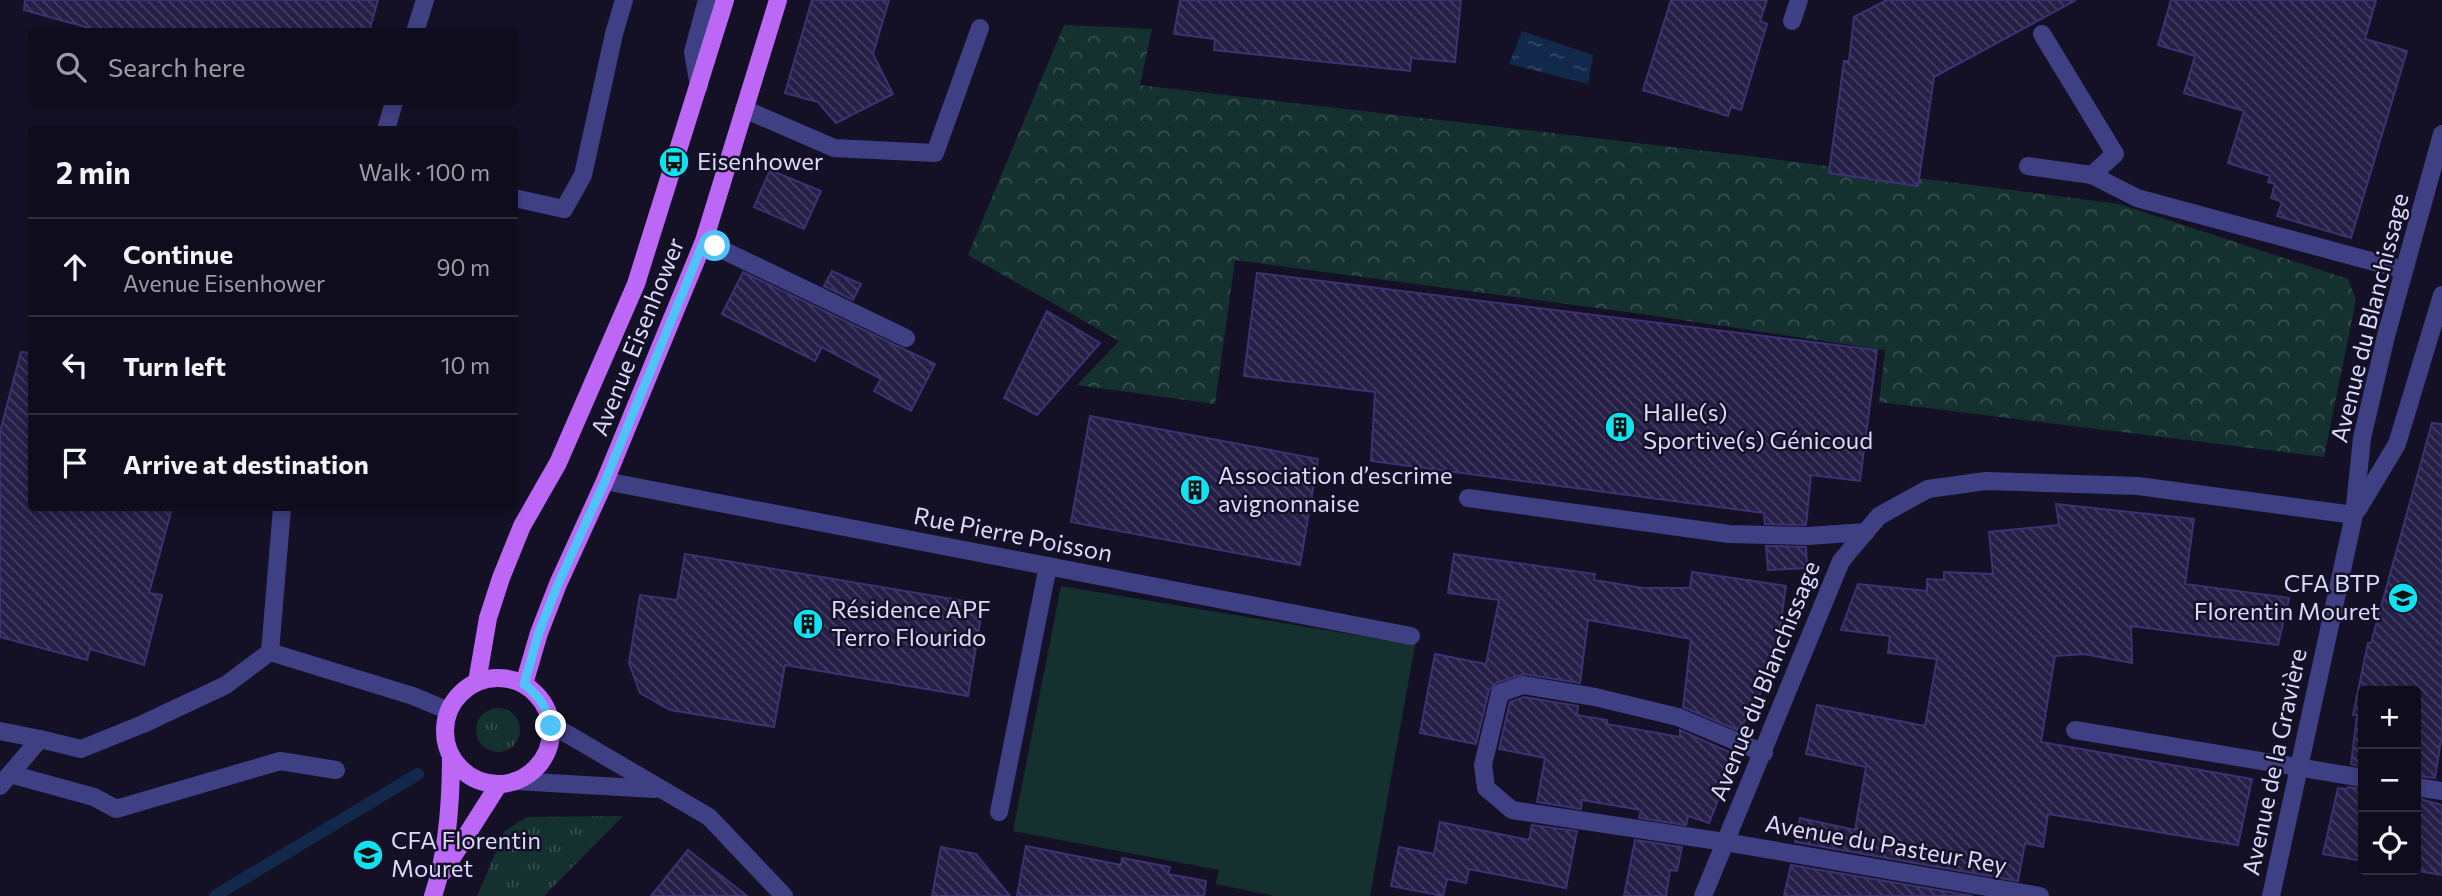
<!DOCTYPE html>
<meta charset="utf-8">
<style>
:root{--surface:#0f0d1d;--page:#1d1b2a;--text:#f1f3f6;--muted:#9b9ca4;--line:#2f2d3b}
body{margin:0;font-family:Commissioner,sans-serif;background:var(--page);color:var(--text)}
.controls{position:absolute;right:21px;bottom:21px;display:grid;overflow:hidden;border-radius:7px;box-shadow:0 4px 10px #0003}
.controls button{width:63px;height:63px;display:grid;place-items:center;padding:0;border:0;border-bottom:2px solid var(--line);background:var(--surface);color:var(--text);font:35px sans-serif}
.stop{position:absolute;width:21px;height:21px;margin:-16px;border:5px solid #4fc3f7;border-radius:50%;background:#fff}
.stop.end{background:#4fc3f7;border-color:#fff;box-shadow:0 2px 7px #0008}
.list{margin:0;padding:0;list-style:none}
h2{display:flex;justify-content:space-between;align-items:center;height:91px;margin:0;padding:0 28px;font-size:30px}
h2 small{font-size:23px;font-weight:400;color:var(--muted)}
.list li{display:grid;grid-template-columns:46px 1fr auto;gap:21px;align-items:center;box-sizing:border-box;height:98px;padding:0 28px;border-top:2px solid var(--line)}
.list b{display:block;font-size:26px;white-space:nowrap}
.list p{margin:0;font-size:23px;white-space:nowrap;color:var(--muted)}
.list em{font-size:23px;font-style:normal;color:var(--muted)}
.icon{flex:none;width:38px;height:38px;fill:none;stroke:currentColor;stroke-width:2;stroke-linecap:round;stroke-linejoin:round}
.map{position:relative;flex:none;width:2442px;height:896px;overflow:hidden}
.search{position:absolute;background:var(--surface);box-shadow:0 4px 10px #0003;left:28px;top:28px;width:490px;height:77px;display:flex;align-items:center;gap:18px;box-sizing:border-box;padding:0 24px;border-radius:7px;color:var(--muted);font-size:26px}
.panel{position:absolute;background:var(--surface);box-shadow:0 4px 10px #0003;left:28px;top:126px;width:490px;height:385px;border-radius:7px}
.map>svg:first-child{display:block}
.grass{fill:url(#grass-tufts)}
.forest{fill:url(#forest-crowns)}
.pitch{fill:#15312f}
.water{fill:url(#water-ripples)}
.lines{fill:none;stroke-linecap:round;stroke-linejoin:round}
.stream{stroke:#12294b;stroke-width:12}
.building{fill:url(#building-back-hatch);stroke:#3c3271;stroke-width:2}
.minor{stroke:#3f3f83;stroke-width:18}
.major{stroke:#bc67f6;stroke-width:18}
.route{stroke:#4fc3f7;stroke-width:9}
.labels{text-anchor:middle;stroke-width:5;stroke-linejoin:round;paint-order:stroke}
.poi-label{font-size:24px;fill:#dcd9fd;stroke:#141127;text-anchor:start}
.street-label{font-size:24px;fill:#dcd9fd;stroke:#141127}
</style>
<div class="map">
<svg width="2442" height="896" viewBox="0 0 2442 896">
<defs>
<pattern id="grass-tufts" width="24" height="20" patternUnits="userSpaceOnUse" patternTransform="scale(1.75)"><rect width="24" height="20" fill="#15312f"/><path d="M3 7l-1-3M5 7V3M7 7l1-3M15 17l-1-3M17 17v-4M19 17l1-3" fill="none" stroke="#364e4e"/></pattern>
<pattern id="forest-crowns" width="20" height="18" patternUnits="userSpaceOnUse" patternTransform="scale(1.75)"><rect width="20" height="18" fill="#15312f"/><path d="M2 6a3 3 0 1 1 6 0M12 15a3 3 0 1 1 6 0" fill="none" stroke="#364e4e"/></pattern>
<pattern id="water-ripples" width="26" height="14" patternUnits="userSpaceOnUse" patternTransform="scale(1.75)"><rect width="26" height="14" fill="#12294b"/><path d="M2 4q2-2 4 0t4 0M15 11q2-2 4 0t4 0" fill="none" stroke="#344766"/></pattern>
<pattern id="building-back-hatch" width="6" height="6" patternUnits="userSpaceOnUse" patternTransform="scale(1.75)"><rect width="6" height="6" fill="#251e47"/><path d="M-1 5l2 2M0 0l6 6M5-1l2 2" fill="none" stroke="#443e62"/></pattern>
</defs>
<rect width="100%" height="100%" fill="#141127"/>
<g class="grass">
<circle cx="498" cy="730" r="22"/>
<path d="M 623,816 L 544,896 L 477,896 L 505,831 L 527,817 Z"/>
</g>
<path class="forest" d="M 1064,25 L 1152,29 L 1140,85 L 1757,157 L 2119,204 L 2348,279 L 2356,300 L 2324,457 L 1879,402 L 1885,350 L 1642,314 L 1235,260 L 1215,404 L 1077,385 L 1119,341 L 968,255 Z"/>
<path class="pitch" d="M 1061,586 L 1415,645 L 1370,896 L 1274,896 L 1216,884 L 1219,870 L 1013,831 Z"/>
<path class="water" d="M 1522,31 L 1593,55 L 1588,84 L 1509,64 Z"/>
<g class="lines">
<path class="stream" d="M 215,896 L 418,774"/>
</g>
<g class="building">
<path d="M 25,0 L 378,0 L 369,32 L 104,32 L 24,10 Z"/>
<path d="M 812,0 L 889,0 L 873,54 L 893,94 L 836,123 L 818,102 L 785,93 Z"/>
<path d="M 1180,0 L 1461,0 L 1455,62 L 1411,58 L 1410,71 L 1214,50 L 1215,39 L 1174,34 Z"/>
<path d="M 1671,0 L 1767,0 L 1760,21 L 1767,24 L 1741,110 L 1731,107 L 1728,116 L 1643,90 Z"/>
<path d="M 1887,0 L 2076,0 L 1934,77 L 1918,186 L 1829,173 L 1844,61 L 1849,61 L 1854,17 Z"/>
<path d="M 2171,0 L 2376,0 L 2365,39 L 2407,51 L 2351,238 L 2277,216 L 2282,202 L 2271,198 L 2275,184 L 2268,182 L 2270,176 L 2228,163 L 2244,111 L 2184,93 L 2195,56 L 2158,45 Z"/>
<path d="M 770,170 L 821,191 L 804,229 L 754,207 Z"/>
<path d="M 832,271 L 861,284 L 853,300 L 824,286 Z"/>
<path d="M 743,272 L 935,364 L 911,411 L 874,391 L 881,379 L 822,347 L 815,361 L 722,314 Z"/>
<path d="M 1257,273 L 1877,350 L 1860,481 L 1811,475 L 1806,525 L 1765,524 L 1764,513 L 1371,461 L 1375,392 L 1244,376 Z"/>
<path d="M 1047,311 L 1100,343 L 1037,415 L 1004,398 Z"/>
<path d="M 21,352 L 32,353 L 32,508 L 172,508 L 149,593 L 162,595 L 144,665 L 90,649 L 87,660 L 0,637 L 0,432 Z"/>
<path d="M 1090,416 L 1318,459 L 1300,565 L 1071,522 Z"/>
<path d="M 2432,423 L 2442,424 L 2442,733 L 2435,778 L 2416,776 L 2416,691 L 2363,691 L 2363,767 L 2351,764 L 2357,715 L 2353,715 L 2368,643 L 2371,643 Z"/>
<path d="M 2056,504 L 2194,519 L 2185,584 L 2289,598 L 2278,645 L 2131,626 L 2132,663 L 2084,654 L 2055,656 L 2041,742 L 2252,779 L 2238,845 L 2048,814 L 2043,847 L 2025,843 L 2018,881 L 1795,842 L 1800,818 L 1855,830 L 1866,767 L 1806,754 L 1817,705 L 1925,726 L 1937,659 L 1888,653 L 1890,636 L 1841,630 L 1858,584 L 1927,591 L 1927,579 L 1944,580 L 1944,572 L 1993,574 L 1989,532 L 2059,525 Z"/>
<path d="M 1766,546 L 1806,547 L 1807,568 L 1768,570 Z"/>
<path d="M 685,554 L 983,604 L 968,696 L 785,665 L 774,727 L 670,710 L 640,693 L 629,663 L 640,595 L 677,600 Z"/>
<path d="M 1454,554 L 1595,574 L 1594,580 L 1643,588 L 1690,588 L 1692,572 L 1786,586 L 1776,655 L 1753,711 L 1737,730 L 1683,707 L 1691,639 L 1588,620 L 1580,683 L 1524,674 L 1496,683 L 1489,690 L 1476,744 L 1420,733 L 1435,654 L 1486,664 L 1499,600 L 1448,593 Z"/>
<path d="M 1524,697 L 1578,706 L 1577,715 L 1607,720 L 1607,724 L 1680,737 L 1680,730 L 1736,755 L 1709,823 L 1688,816 L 1686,825 L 1639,818 L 1641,810 L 1582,800 L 1581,809 L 1537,802 L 1545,758 L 1499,749 L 1510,702 Z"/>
<path d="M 2348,787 L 2363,789 L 2363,861 L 2323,854 L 2338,788 L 2347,789 Z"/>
<path d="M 2416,798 L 2442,805 L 2442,875 L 2412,870 L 2416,870 Z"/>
<path d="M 1440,822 L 1529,840 L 1532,825 L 1577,831 L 1566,888 L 1469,869 L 1466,883 L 1447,879 L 1443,896 L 1391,886 L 1399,847 L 1434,854 Z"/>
<path d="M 1635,840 L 1682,847 L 1677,871 L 1670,870 L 1666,896 L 1624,896 Z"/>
<path d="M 1026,846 L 1121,865 L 1122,858 L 1170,867 L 1168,874 L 1206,881 L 1204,896 L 1017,896 Z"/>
<path d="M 941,847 L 976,854 L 1010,896 L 932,896 Z"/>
<path d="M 688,850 L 747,896 L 651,896 Z"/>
<path d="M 1791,865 L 1973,896 L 1784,896 Z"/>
</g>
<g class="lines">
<g class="minor">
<path d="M 1792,21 L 1799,0"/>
<path d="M 415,32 L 425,0"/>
<path d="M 2042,34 L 2115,154 L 2092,175 L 2137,198 L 2404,270"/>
<path d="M 699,86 L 693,52 L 707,0"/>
<path d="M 744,109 L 834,148 L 935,153 L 980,28"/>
<path d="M 386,130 L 394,102"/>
<path d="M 2028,166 L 2092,175"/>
<path d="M 514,198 L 564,209 L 583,175 L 614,34 L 624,0"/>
<path d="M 704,241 L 906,338"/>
<path d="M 605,481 L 1411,636"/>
<path d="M 1468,498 L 1729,534 L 1808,536 L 1866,532"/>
<path d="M 282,508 L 270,652 L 413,696 L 449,711"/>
<path d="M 2358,509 L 2397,444 L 2442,295"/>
<path d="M 552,725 L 709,817 L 784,896"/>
<path d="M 2075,730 L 2363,778"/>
<path d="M 0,731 L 40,739"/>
<path d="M 1764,753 L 1678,717 L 1595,697 L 1523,685 L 1500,693 L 1483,765 L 1486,788 L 1512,810 L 1725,842 L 2040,896"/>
<path d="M 10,774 L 94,797 L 116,809 L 280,761 L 336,770"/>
<path d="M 515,781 L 655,789"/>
<path d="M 0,786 L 40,739 L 81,749 L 143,724 L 226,685 L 270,652"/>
<path d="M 2416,787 L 2442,791"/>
<path d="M 999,812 L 1048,566"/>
<path d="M 1703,896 L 1841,561 L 1879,516 L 1928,489 L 1986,481 L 2138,486 L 2354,515"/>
<path d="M 2271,896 L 2354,515 L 2362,438 L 2386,336 L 2442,134"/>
</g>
<g class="major">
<circle cx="498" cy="731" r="53"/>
<path d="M 477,682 L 488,618 L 501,578 L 522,526 L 558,463 L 636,284 L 725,0"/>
<path d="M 524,684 L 539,633 L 558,584 L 605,481 L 704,241 L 778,0"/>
<path d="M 443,872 L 499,784"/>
<path d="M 433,896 C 447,855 451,800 451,756"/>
</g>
</g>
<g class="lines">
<path class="route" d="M 551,726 C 547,707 539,696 524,684 L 539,632 L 558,584 L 605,481 L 704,241 L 715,246"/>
</g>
<defs>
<g id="bus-disc" transform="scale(1.575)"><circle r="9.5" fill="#11e2f1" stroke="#141127"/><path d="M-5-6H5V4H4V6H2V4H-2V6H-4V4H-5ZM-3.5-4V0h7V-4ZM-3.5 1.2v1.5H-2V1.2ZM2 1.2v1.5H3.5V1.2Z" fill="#111"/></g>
<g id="building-disc" transform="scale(1.575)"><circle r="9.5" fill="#11e2f1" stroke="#141127"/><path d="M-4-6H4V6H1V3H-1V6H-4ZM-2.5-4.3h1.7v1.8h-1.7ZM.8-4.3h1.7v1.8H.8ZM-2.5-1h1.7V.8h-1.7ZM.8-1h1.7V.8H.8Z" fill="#111"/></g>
<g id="school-disc" transform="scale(1.575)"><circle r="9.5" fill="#11e2f1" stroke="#141127"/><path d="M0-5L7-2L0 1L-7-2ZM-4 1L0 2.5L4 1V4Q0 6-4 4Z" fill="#111"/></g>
</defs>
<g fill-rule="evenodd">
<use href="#bus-disc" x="674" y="162"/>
<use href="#building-disc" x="1620" y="427"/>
<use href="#building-disc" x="1195" y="490"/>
<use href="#school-disc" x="2403" y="598"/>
<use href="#building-disc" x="808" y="624"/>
<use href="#school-disc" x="368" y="855"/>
</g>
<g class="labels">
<g class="poi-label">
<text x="697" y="170">Eisenhower</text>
<text x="1643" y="421">Halle(s)<tspan x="1643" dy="28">Sportive(s) Génicoud</tspan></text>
<text x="1218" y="484">Association d’escrime<tspan x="1218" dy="28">avignonnaise</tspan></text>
<text x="2380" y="592" text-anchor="end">CFA BTP<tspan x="2380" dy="28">Florentin Mouret</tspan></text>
<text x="831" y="618">Résidence APF<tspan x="831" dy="28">Terro Flourido</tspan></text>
<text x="391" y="849">CFA Florentin<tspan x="391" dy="28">Mouret</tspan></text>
</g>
<g class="street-label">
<text transform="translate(2370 318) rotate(-76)" y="8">Avenue du Blanchissage</text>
<text transform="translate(638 337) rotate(-68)" y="8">Avenue Eisenhower</text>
<text transform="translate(1013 535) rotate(11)" y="8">Rue Pierre Poisson</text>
<text transform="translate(1765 681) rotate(-68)" y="8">Avenue du Blanchissage</text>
<text transform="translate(2275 762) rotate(-78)" y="8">Avenue de la Gravière</text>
<text transform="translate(1886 845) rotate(10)" y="8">Avenue du Pasteur Rey</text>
</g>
</g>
</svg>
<div class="controls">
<button>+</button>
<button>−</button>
<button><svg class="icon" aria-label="locate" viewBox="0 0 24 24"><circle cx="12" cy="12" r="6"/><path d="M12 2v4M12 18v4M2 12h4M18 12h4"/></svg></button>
</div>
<div class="stop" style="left:715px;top:246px"></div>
<div class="stop end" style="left:551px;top:726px"></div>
<div class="search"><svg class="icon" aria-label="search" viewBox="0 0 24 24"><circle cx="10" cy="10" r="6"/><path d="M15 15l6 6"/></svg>Search here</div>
<section class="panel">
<h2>2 min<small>Walk · 100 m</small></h2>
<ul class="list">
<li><svg class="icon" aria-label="ahead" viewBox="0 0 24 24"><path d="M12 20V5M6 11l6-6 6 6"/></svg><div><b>Continue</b><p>Avenue Eisenhower</p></div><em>90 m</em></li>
<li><svg class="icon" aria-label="left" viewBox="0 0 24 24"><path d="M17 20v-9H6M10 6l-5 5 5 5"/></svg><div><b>Turn left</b></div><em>10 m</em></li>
<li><svg class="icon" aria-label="arrive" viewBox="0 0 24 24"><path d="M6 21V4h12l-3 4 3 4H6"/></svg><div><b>Arrive at destination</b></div></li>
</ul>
</section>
</div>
